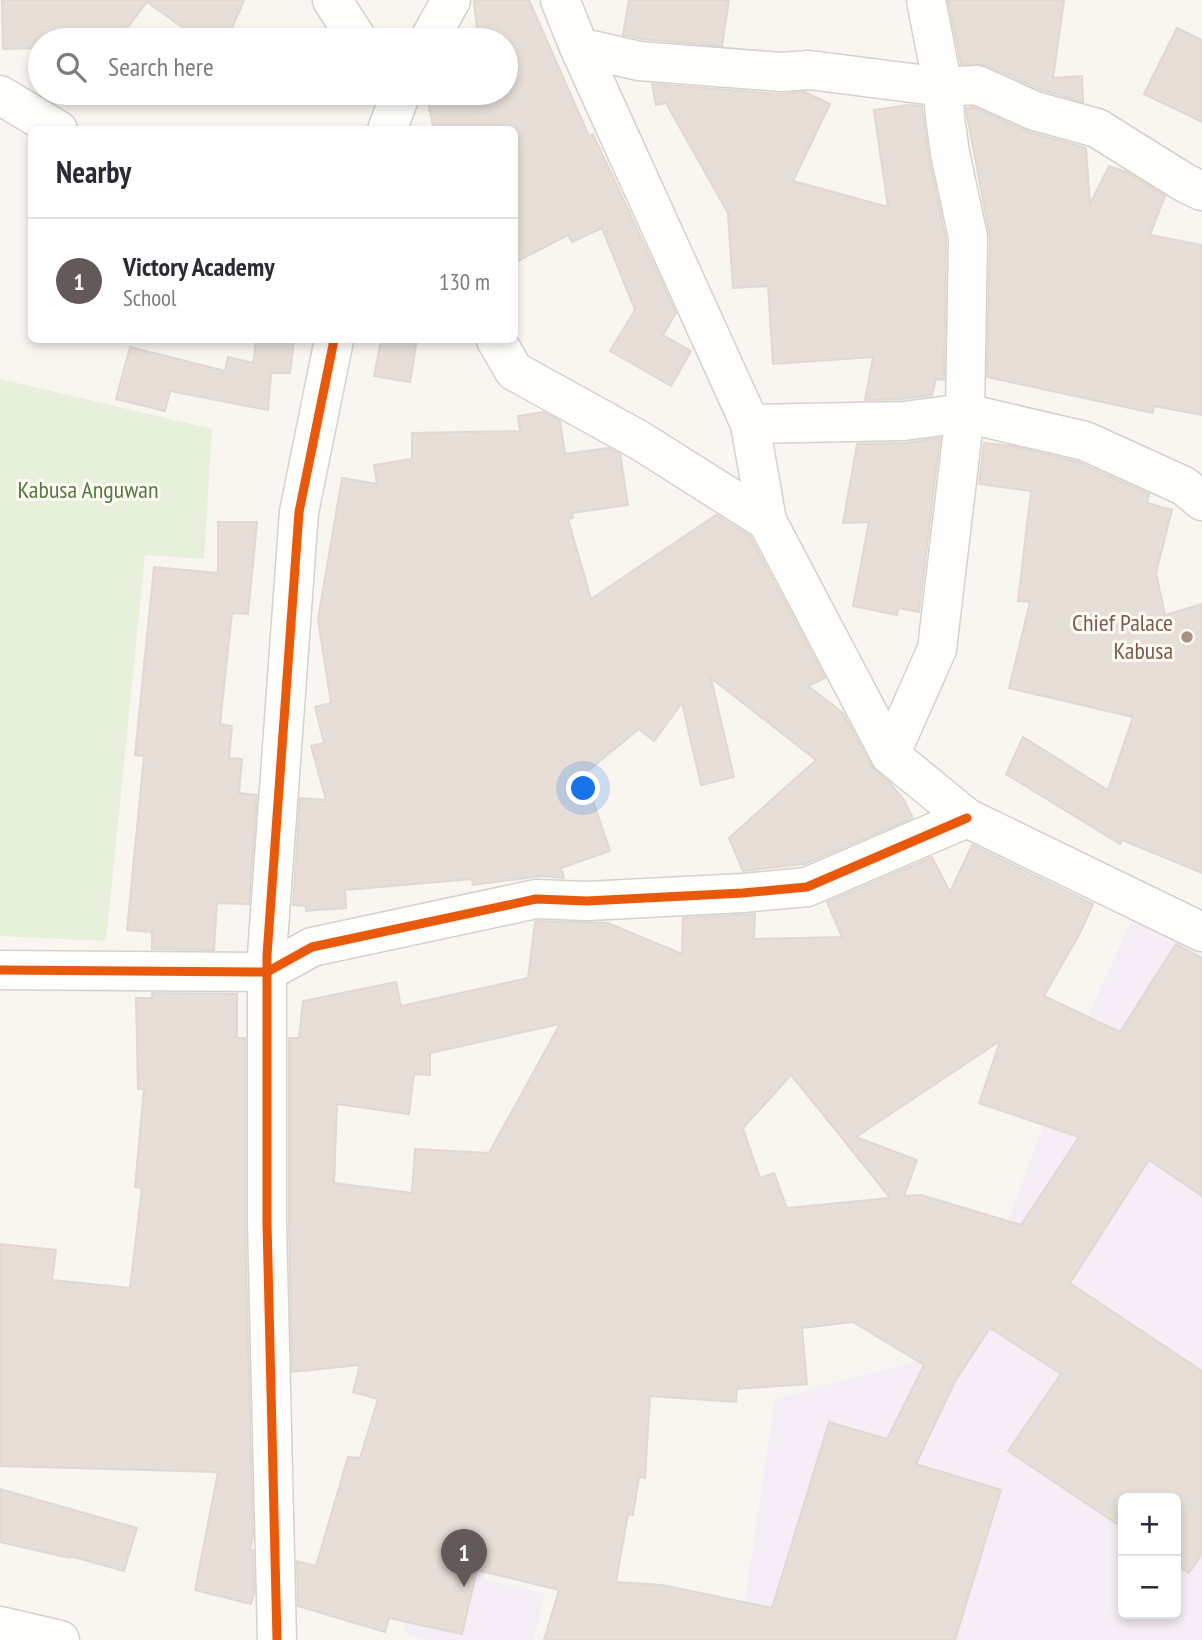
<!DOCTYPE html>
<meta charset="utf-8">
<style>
:root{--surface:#fff;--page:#f2f2f3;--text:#2b2b33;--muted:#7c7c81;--line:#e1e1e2;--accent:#625958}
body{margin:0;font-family:"PT Sans Narrow",sans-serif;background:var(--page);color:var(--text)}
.controls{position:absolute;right:21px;bottom:21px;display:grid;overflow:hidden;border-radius:10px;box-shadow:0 4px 10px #0003}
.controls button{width:63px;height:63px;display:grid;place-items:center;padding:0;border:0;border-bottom:2px solid var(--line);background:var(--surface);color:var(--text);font:35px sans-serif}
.you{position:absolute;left:584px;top:789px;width:24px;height:24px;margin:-18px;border:5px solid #fff;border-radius:50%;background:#1a73e8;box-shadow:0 0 0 10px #1a73e833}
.badge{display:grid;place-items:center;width:46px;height:46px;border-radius:50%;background:var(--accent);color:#fff;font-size:23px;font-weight:700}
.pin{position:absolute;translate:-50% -58px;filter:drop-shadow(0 2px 4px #0008)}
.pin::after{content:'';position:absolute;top:37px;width:24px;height:21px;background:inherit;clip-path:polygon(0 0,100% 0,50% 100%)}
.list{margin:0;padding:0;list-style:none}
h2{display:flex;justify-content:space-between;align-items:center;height:91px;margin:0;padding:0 28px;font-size:30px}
h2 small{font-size:23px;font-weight:400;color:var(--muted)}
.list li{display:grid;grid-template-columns:46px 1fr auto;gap:21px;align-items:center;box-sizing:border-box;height:126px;padding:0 28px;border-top:2px solid var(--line)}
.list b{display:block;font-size:26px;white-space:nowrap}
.list p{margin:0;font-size:23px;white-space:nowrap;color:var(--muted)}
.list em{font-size:23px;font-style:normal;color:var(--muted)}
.icon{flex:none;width:38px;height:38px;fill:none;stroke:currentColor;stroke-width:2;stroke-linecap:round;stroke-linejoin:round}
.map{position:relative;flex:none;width:1202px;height:1640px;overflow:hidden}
.search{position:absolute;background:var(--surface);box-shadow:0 4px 10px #0003;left:28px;top:28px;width:490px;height:77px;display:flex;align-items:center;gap:18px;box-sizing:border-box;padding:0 24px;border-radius:38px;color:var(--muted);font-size:26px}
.panel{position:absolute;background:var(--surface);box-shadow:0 4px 10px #0003;left:28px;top:126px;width:490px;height:217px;border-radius:10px}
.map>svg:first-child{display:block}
.education{fill:#f6eef6;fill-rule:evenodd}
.green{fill:#e7f0db}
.building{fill:#e6ded7;stroke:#e2d8d2;stroke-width:2;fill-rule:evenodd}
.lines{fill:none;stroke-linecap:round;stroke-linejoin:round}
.minor-casing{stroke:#d7d1cb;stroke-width:41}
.minor{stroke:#fefefd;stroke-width:38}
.cycleway-casing{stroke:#fffaf3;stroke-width:13}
.cycleway{stroke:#e8590c;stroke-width:9}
.poi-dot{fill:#a69286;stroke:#fffaf3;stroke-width:2.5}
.labels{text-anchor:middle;stroke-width:6;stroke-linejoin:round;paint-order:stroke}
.park-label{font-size:24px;fill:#537a41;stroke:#fffaf3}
.poi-label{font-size:24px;fill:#7a5c4d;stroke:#fffaf3;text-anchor:end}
</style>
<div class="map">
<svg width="1202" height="1640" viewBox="0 0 1202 1640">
<rect width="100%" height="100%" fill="#f9f5f0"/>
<g class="education">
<path d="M 1140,902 L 1202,932 L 1202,1640 L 739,1640 L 775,1399 L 924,1359 L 998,1249 L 1064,1069 ZM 1123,1498 L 1176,1498 L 1176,1614 L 1123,1614 Z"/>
<path d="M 426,1521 L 492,1535 L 483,1579 L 545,1594 L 534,1640 L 428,1640 L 404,1633 Z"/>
</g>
<path class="green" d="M 0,379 L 212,429 L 204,559 L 145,555 L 106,941 L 0,936 Z"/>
<g class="building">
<path d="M 2,0 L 244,0 L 227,40 L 200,40 L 147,2 L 118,40 L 40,40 L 40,48 L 3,49 Z"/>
<path d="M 474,0 L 529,0 L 589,136 L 593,134 L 676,313 L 663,335 L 691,351 L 671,386 L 610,351 L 635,310 L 602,228 L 572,242 L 568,235 L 514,263 L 514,130 L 434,130 L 427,99 L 455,93 L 506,93 L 506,40 L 478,40 Z"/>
<path d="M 629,0 L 729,0 L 722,46 L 642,39 L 623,35 Z"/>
<path d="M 948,0 L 1064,0 L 1053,78 L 1082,76 L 1083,102 L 1042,90 L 985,65 L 961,64 Z"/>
<path d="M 1177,28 L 1202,40 L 1202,122 L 1144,94 Z"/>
<path d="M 652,84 L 779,94 L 805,92 L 830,104 L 793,181 L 888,207 L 874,110 L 908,105 L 922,106 L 929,158 L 946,239 L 944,380 L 936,379 L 932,395 L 902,399 L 865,400 L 873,357 L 773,364 L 768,286 L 733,288 L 728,215 L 729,215 L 666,103 L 656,105 Z"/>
<path d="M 973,107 L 1029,132 L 1086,148 L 1090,204 L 1109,166 L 1128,173 L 1165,196 L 1150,235 L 1202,245 L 1202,415 L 1154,406 L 1153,413 L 987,377 L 990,237 L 967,115 L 966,108 Z"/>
<path d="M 256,340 L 294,340 L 290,373 L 271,373 L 268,410 L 170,391 L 165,411 L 116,399 L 130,347 L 225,371 L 228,357 L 253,363 Z"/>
<path d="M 381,340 L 417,340 L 410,382 L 374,376 Z"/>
<path d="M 543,412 L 560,421 L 565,454 L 608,448 L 620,454 L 628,505 L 572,513 L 573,518 L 568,519 L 591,599 L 716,515 L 750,536 L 825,678 L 808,686 L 843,713 L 872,767 L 890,783 L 904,800 L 913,818 L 805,864 L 743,871 L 729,838 L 816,760 L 711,678 L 734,777 L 701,785 L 682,703 L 654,741 L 639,729 L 584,774 L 610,851 L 561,868 L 564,878 L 541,876 L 473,885 L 472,879 L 345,890 L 346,908 L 306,911 L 306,906 L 293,905 L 300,798 L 326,800 L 311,746 L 324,743 L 315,707 L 331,703 L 318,619 L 342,478 L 377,484 L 374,465 L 412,459 L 412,433 L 520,431 L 518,416 Z"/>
<path d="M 940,438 L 919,612 L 898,608 L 897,615 L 853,606 L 869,522 L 843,523 L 857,444 L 905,443 Z"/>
<path d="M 984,443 L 1012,446 L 1078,462 L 1149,494 L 1147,503 L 1172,510 L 1156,573 L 1165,615 L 1202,604 L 1202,873 L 1122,840 L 1120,844 L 1006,774 L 1023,737 L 1108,790 L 1133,717 L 1009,688 L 1030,602 L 1018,601 L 1031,491 L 979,484 Z"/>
<path d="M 218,522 L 257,522 L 248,614 L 232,613 L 220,724 L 232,726 L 229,758 L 242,759 L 239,793 L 257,795 L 249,904 L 217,903 L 214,950 L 152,949 L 152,932 L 127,930 L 144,756 L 135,755 L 154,567 L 218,573 Z"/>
<path d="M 972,845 L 1093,904 L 1080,933 L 1044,996 L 1120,1032 L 1176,944 L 1202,958 L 1202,1196 L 1149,1160 L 1070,1283 L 1202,1371 L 1202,1554 L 1189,1573 L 1176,1564 L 1176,1498 L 1123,1498 L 1123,1528 L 1008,1451 L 1061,1374 L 990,1328 L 954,1383 L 916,1464 L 1001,1490 L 955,1640 L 544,1640 L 559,1590 L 477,1570 L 462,1634 L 389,1618 L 385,1632 L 298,1606 L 297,1561 L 316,1566 L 348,1457 L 360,1458 L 378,1399 L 353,1392 L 360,1365 L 292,1372 L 289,1223 L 289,1038 L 299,1038 L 303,1001 L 396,982 L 401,1006 L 528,978 L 535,922 L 538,921 L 608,923 L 682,954 L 683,918 L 755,914 L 754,939 L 842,937 L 827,902 L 932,857 L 950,892 ZM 560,1024 L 489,1153 L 415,1149 L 412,1193 L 334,1183 L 337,1104 L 409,1114 L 414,1074 L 430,1075 L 430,1053 ZM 1000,1041 L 979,1103 L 1079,1137 L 1021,1225 L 921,1195 L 904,1196 L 917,1160 L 856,1137 ZM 791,1075 L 834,1128 L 890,1198 L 787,1208 L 774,1173 L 760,1178 L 743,1128 ZM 853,1322 L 924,1365 L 887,1439 L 829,1422 L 772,1608 L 662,1585 L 616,1582 L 628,1514 L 633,1515 L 639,1477 L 645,1478 L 650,1396 L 736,1402 L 737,1389 L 807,1384 L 802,1328 Z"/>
<path d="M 152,993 L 237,994 L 237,1038 L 245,1038 L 245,1223 L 253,1536 L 250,1550 L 253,1550 L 254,1593 L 251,1604 L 195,1590 L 218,1472 L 0,1466 L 0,1244 L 56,1250 L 52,1280 L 130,1288 L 142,1188 L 135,1187 L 144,1089 L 138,1089 L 136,998 L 152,998 Z"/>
<path d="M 0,1489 L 137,1528 L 124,1571 L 70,1556 L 70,1558 L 0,1542 Z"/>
</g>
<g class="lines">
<g class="minor-casing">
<g id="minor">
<path d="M 332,0 L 358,40"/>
<path d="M 560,0 L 579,47 L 750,424 L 767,521"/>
<path d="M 429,40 L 451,0"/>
<path d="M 579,47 L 639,61 L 781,72 L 809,70 L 943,87 L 977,85 L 1035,111 L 1097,128 L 1185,183 L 1202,191"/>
<path d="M 0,95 L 58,130"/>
<path d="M 387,130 L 401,93"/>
<path d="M 496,340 L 514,371 L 639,440 L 767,521 L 890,755 L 967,818 L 1202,932"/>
<path d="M 750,424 L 904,421 L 965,413 L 1085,441 L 1184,486 L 1202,501"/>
<path d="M 890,755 L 937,649 L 965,413 L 968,237 L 950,153 L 945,117 L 943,87 L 926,0"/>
<path d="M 0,970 L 267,972 L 312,947 L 536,899 L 587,901 L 743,893 L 807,887 L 967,818"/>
<path d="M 0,1626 L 60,1640"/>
<path d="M 277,1640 L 267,1223 L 267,955 L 299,512 L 334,340"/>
</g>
</g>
<use href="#minor" class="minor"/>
<g class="cycleway-casing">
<g id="cycleway">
<path d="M 0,970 L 267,972 L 312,947 L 536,899 L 587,901 L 743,893 L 807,887 L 967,818"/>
<path d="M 277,1640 L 267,1223 L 267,955 L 299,512 L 334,340"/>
</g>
</g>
<use href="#cycleway" class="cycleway"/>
</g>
<circle class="poi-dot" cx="1187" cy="637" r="7"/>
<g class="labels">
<g class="park-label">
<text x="88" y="498">Kabusa Anguwan</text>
</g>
<g class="poi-label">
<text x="1173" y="631">Chief Palace<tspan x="1173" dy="28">Kabusa</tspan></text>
</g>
</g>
</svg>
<div class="controls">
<button>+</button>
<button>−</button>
</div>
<div class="you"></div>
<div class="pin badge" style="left:464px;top:1587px">1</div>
<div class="search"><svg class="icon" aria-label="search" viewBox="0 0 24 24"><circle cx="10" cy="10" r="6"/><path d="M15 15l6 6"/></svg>Search here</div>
<section class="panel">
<h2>Nearby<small></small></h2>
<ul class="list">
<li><span class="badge">1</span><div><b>Victory Academy</b><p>School</p></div><em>130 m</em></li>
</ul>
</section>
</div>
